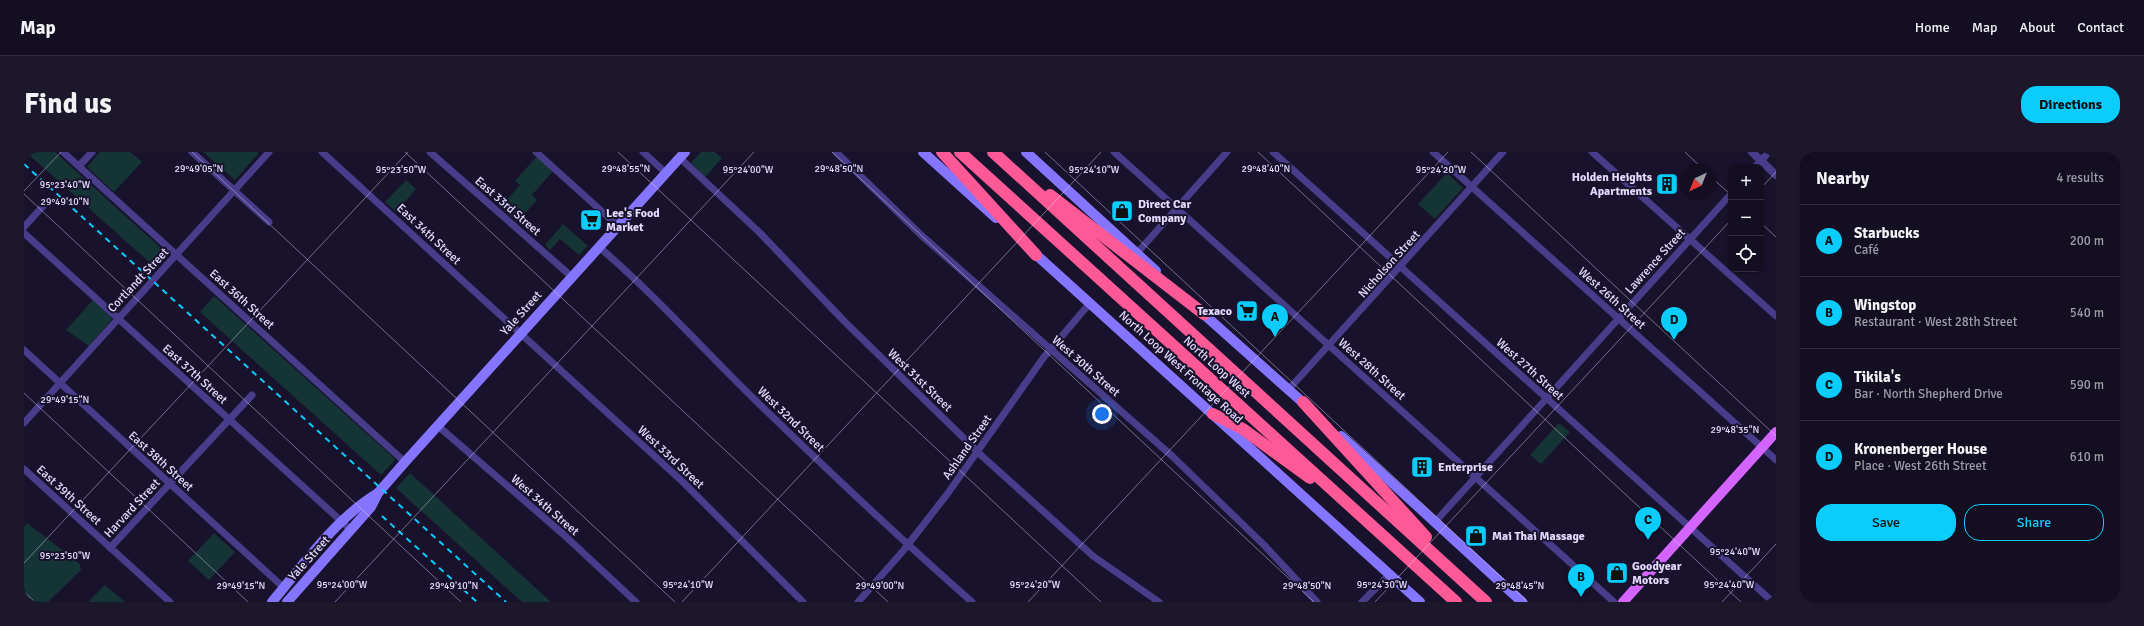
<!DOCTYPE html>
<meta charset="utf-8">
<style>
:root{--surface:#130e21;--page:#1c172a;--text:#f1f3f6;--muted:#9d9ca5;--line:#322e3f;--accent:#0acdfd}
body{margin:0;font-family:Signika,sans-serif;background:var(--page);color:var(--text)}
.controls{position:absolute;right:12px;top:12px;display:grid;overflow:hidden;border-radius:8px;box-shadow:0 1px 3px #0004}
.controls button{width:36px;height:36px;display:grid;place-items:center;padding:0;border:0;border-bottom:1px solid var(--line);background:var(--surface);color:var(--text);font:20px sans-serif}
.compass{position:absolute;left:1656px;top:12px;width:36px;height:36px;border-radius:50%;background:var(--surface);box-shadow:0 1px 3px #0004;rotate:223deg}
.you{position:absolute;left:1078px;top:262px;width:14px;height:14px;margin:-10px;border:3px solid #fff;border-radius:50%;background:#1a73e8;box-shadow:0 0 0 6px #1a73e833}
.badge{display:grid;place-items:center;width:26px;height:26px;border-radius:50%;background:var(--accent);color:#111;font-size:13px;font-weight:700}
.pin{position:absolute;translate:-50% -33px;filter:drop-shadow(0 1px 2px #0008)}
.pin::after{content:'';position:absolute;top:21px;width:14px;height:12px;background:inherit;clip-path:polygon(0 0,100% 0,50% 100%)}
.list{margin:0;padding:0;list-style:none}
h2{display:flex;justify-content:space-between;align-items:center;height:52px;margin:0;padding:0 16px;font-size:17px}
h2 small{font-size:13px;font-weight:400;color:var(--muted)}
.list li{display:grid;grid-template-columns:26px 1fr auto;gap:12px;align-items:center;box-sizing:border-box;height:72px;padding:0 16px;border-top:1px solid var(--line)}
.list b{display:block;font-size:15px;white-space:nowrap}
.list p{margin:0;font-size:13px;white-space:nowrap;color:var(--muted)}
.list em{font-size:13px;font-style:normal;color:var(--muted)}
.actions{display:flex;gap:8px;padding:12px 16px}
.actions a{flex:1;padding:9px 0;border:1px solid var(--accent);border-radius:16px;text-align:center;font-size:14px;color:var(--accent)}
.actions .main{background:var(--accent);color:#111}
.icon{flex:none;width:22px;height:22px;fill:none;stroke:currentColor;stroke-width:2;stroke-linecap:round;stroke-linejoin:round}
.map{position:relative;flex:none;width:1752px;height:450px;overflow:hidden;border-radius:16px}
header{display:flex;align-items:center;gap:24px;box-sizing:border-box;height:56px;padding:0 20px;background:var(--surface);border-bottom:1px solid var(--line)}
header strong{font-size:19px}
nav{display:flex;gap:22px;margin-inline-start:auto;font-size:14px}
.intro{display:flex;align-items:center;justify-content:space-between;box-sizing:border-box;height:96px;padding:0 24px}
h1{margin:0;font-size:28px}
.button{padding:10px 18px;border-radius:16px;background:var(--accent);color:#111;font-size:14px;font-weight:700}
main{display:flex;gap:24px;padding:0 24px}
aside{flex:1;background:var(--surface);border-radius:16px;box-shadow:0 1px 3px #0004}
.map>svg:first-child{display:block}
.green{fill:#153436}
.lines{fill:none;stroke-linecap:round;stroke-linejoin:round}
.minor{stroke:#483d8a;stroke-width:7}
.tertiary{stroke:#483d8a;stroke-width:8}
.secondary{stroke:#8574fe;stroke-width:10}
.primary{stroke:#d365fe;stroke-width:10}
.motorway{stroke:#fd5997;stroke-width:12}
.rail{stroke:#0acdfd;stroke-width:2;stroke-dasharray:6 5;stroke-linecap:butt}
.ticks{fill:none;stroke:#e4dcff;stroke-width:1;stroke-opacity:0.45}
.labels{text-anchor:middle;stroke-width:4;stroke-linejoin:round;paint-order:stroke}
.poi-label{font-size:12px;font-weight:bold;fill:#e4dcff;stroke:#19122c;text-anchor:start}
.street-label{font-size:12px;fill:#e4dcff;stroke:#19122c}
.ticks-label{font-size:10px;text-anchor:middle;fill:#e4dcff;stroke:#19122c;stroke-width:4;stroke-linejoin:round;paint-order:stroke}
</style>
<header>
<strong>Map</strong>
<nav><a>Home</a><a>Map</a><a>About</a><a>Contact</a></nav>
</header>
<div class="intro"><h1>Find us</h1><a class="button">Directions</a></div>
<main>
<div class="map">
<svg width="1752" height="450" viewBox="0 0 1752 450">
<rect width="100%" height="100%" fill="#19122c"/>
<g class="green">
<path d="M 2,0 L 31,0 L 139,98 L 126,111 Z"/>
<path d="M 76,0 L 106,0 L 118,10 L 90,40 L 63,15 Z"/>
<path d="M 179,0 L 233,0 L 235,1 L 211,28 Z"/>
<path d="M 677,0 L 691,0 L 698,6 L 681,25 L 667,11 Z"/>
<path d="M 513,4 L 529,19 L 508,43 L 513,48 L 493,70 L 476,55 L 496,33 L 491,29 Z"/>
<path d="M 1423,21 L 1439,36 L 1411,67 L 1394,52 Z"/>
<path d="M 382,28 L 392,37 L 372,60 L 361,50 Z"/>
<path d="M 539,72 L 564,94 L 555,103 L 536,87 L 526,98 L 521,93 Z"/>
<path d="M 190,144 L 369,305 L 371,308 L 357,323 L 176,160 Z"/>
<path d="M 69,148 L 88,166 L 87,168 L 65,194 L 42,178 Z"/>
<path d="M 1535,271 L 1546,280 L 1517,312 L 1506,303 Z"/>
<path d="M 386,321 L 527,450 L 498,450 L 372,336 Z"/>
<path d="M 3,371 L 56,412 L 57,418 L 24,450 L 0,450 L 0,375 Z"/>
<path d="M 190,381 L 211,400 L 185,428 L 164,409 Z"/>
<path d="M 81,433 L 101,450 L 64,450 Z"/>
</g>
<g class="lines">
<g class="minor">
<path d="M 39,0 L 381,310"/>
<path d="M 168,0 L 245,70"/>
<path d="M 298,0 L 660,331 L 779,450"/>
<path d="M 406,0 L 548,125"/>
<path d="M 512,0 L 594,74"/>
<path d="M 619,0 L 642,21"/>
<path d="M 812,0 L 897,83 L 1148,304 L 1240,393 L 1293,450"/>
<path d="M 1090,0 L 1590,450"/>
<path d="M 1249,0 L 1749,450"/>
<path d="M 1409,0 L 1752,308"/>
<path d="M 1568,0 L 1752,164"/>
<path d="M 656,6 L 735,80 L 821,170 L 959,305 L 1069,404 L 1135,450"/>
<path d="M 55,14 L 68,0"/>
<path d="M 1731,15 L 1745,0"/>
<path d="M 0,75 L 21,52"/>
<path d="M 0,81 L 327,378"/>
<path d="M 575,95 C 629,141 676,194 726,243 C 799,314 872,383 948,450"/>
<path d="M 1113,101 L 1203,0"/>
<path d="M 0,198 L 260,436"/>
<path d="M 1265,237 L 1479,0"/>
<path d="M 0,271 L 245,0"/>
<path d="M 414,274 L 539,382 L 612,450"/>
<path d="M 0,317 L 146,450"/>
<path d="M 1411,370 L 1707,42"/>
<path d="M 86,396 L 228,243"/>
<path d="M 834,450 L 879,399 L 924,341 L 1020,205 L 1066,151"/>
<path d="M 1338,450 L 1365,423"/>
</g>
<path class="tertiary" d="M 1728,0 L 1752,23"/>
<g class="secondary">
<path d="M 899,0 L 972,66"/>
<path d="M 1002,0 L 1132,119"/>
<path d="M 1008,99 L 1396,450"/>
<path d="M 1175,158 L 1284,255"/>
<path d="M 1317,284 L 1498,450"/>
<path d="M 248,450 C 279,413 312,366 354,341"/>
<path d="M 263,450 L 347,355 L 354,341 L 381,310 L 661,0"/>
</g>
<path class="primary" d="M 1599,450 L 1752,280"/>
<g class="motorway">
<path d="M 918,0 L 1012,103"/>
<path d="M 936,0 L 1432,450"/>
<path d="M 969,0 L 1462,450"/>
<path d="M 1026,43 L 1180,162"/>
<path d="M 1279,250 L 1402,385"/>
<path d="M 1189,262 L 1219,277 L 1286,326"/>
</g>
<g class="rail">
<path d="M 0,12 L 482,450"/>
<path d="M 358,364 L 453,450"/>
</g>
</g>
<path class="ticks" d="M 168,0 L 651,450M 381,0 L 864,450M 594,0 L 1077,450M 808,0 L 1290,450M 1021,0 L 1504,450M 1234,0 L 1717,450M 1447,0 L 1752,284M 1661,0 L 1680,18M 1686,24 L 1707,43M 1737,36 L 1752,20M 0,39 L 37,0M 0,42 L 437,450M 1737,71 L 1752,85M 0,241 L 224,450M 0,411 L 384,0M 0,440 L 11,450M 311,450 L 730,0M 658,450 L 1077,0M 1004,450 L 1424,0M 1351,450 L 1707,68M 1698,450 L 1752,392"/>
<defs>
<g id="building-square" transform="scale(1.15)"><rect x="-9" y="-9" width="18" height="18" rx="4" fill="#0acdfd" stroke="#19122c"/><path d="M-4-6H4V6H1V3H-1V6H-4ZM-2.5-4.3h1.7v1.8h-1.7ZM.8-4.3h1.7v1.8H.8ZM-2.5-1h1.7V.8h-1.7ZM.8-1h1.7V.8H.8Z" fill="#111"/></g>
<g id="shop-square" transform="scale(1.15)"><rect x="-9" y="-9" width="18" height="18" rx="4" fill="#0acdfd" stroke="#19122c"/><path d="M-5-2.5h2.3a2.7 3.5 0 0 1 5.4 0H5L5.5 6h-11ZM-1.5-2.5h3a1.5 2.3 0 0 0-3 0Z" fill="#111"/></g>
<g id="supermarket-square" transform="scale(1.15)"><rect x="-9" y="-9" width="18" height="18" rx="4" fill="#0acdfd" stroke="#19122c"/><path d="M-6-5.5h2.5l.6 2H6L4.5 2H-2.5L-4.4-4H-6ZM-1.5 3.2a1.3 1.3 0 1 0 .1 0ZM3 3.2a1.3 1.3 0 1 0 .1 0Z" fill="#111"/></g>
</defs>
<g fill-rule="evenodd">
<use href="#building-square" x="1643" y="32"/>
<use href="#shop-square" x="1098" y="59"/>
<use href="#supermarket-square" x="567" y="68"/>
<use href="#supermarket-square" x="1223" y="159"/>
<use href="#building-square" x="1398" y="315"/>
<use href="#shop-square" x="1452" y="384"/>
<use href="#shop-square" x="1593" y="421"/>
</g>
<g class="labels">
<g class="poi-label">
<text x="1628" y="29" text-anchor="end">Holden Heights<tspan x="1628" dy="14">Apartments</tspan></text>
<text x="1114" y="56">Direct Car<tspan x="1114" dy="14">Company</tspan></text>
<text x="582" y="65">Lee's Food<tspan x="582" dy="14">Market</tspan></text>
<text x="1208" y="163" text-anchor="end">Texaco</text>
<text x="1414" y="319">Enterprise</text>
<text x="1468" y="388">Mai Thai Massage</text>
<text x="1608" y="418">Goodyear<tspan x="1608" dy="14">Motors</tspan></text>
</g>
<g class="street-label">
<text transform="translate(484 54) rotate(41)" y="4">East 33rd Street</text>
<text transform="translate(405 82) rotate(43)" y="4">East 34th Street</text>
<text transform="translate(1631 109) rotate(-48)" y="4">Lawrence Street</text>
<text transform="translate(1365 112) rotate(-48)" y="4">Nicholson Street</text>
<text transform="translate(114 128) rotate(-47)" y="4">Cortlandt Street</text>
<text transform="translate(1588 146) rotate(42)" y="4">West 26th Street</text>
<text transform="translate(218 147) rotate(42)" y="4">East 36th Street</text>
<text transform="translate(497 161) rotate(-48)" y="4">Yale Street</text>
<text transform="translate(1062 214) rotate(41)" y="4">West 30th Street</text>
<text transform="translate(1157 215) rotate(42)" y="4">North Loop West Frontage Road</text>
<text transform="translate(1193 215) rotate(42)" y="4">North Loop West</text>
<text transform="translate(1348 217) rotate(42)" y="4">West 28th Street</text>
<text transform="translate(1506 217) rotate(42)" y="4">West 27th Street</text>
<text transform="translate(171 222) rotate(42)" y="4">East 37th Street</text>
<text transform="translate(896 228) rotate(44)" y="4">West 31st Street</text>
<text transform="translate(767 267) rotate(44)" y="4">West 32nd Street</text>
<text transform="translate(943 295) rotate(-55)" y="4">Ashland Street</text>
<text transform="translate(647 305) rotate(43)" y="4">West 33rd Street</text>
<text transform="translate(137 309) rotate(42)" y="4">East 38th Street</text>
<text transform="translate(45 343) rotate(42)" y="4">East 39th Street</text>
<text transform="translate(521 353) rotate(41)" y="4">West 34th Street</text>
<text transform="translate(108 356) rotate(-47)" y="4">Harvard Street</text>
<text transform="translate(285 406) rotate(-48)" y="4">Yale Street</text>
</g>
</g>
<g class="ticks-label">
<text x="175" y="20">29°49'05"N</text>
<text x="815" y="20">29°48'50"N</text>
<text x="1242" y="20">29°48'40"N</text>
<text x="602" y="20">29°48'55"N</text>
<text x="377" y="21">95°23'50"W</text>
<text x="724" y="21">95°24'00"W</text>
<text x="1070" y="21">95°24'10"W</text>
<text x="1417" y="21">95°24'20"W</text>
<text x="41" y="36">95°23'40"W</text>
<text x="41" y="53">29°49'10"N</text>
<text x="41" y="251">29°49'15"N</text>
<text x="1711" y="281">29°48'35"N</text>
<text x="1711" y="403">95°24'40"W</text>
<text x="41" y="407">95°23'50"W</text>
<text x="318" y="436">95°24'00"W</text>
<text x="664" y="436">95°24'10"W</text>
<text x="1011" y="436">95°24'20"W</text>
<text x="1358" y="436">95°24'30"W</text>
<text x="1705" y="436">95°24'40"W</text>
<text x="217" y="437">29°49'15"N</text>
<text x="430" y="437">29°49'10"N</text>
<text x="856" y="437">29°49'00"N</text>
<text x="1283" y="437">29°48'50"N</text>
<text x="1496" y="437">29°48'45"N</text>
</g>
</svg>
<div class="controls">
<button>+</button>
<button>−</button>
<button><svg class="icon" aria-label="locate" viewBox="0 0 24 24"><circle cx="12" cy="12" r="6"/><path d="M12 2v4M12 18v4M2 12h4M18 12h4"/></svg></button>
</div>
<svg class="compass" viewBox="-18 -18 36 36"><path d="M0-13l5 13h-10z" fill="#e53935"/><path d="M0 13l5-13h-10z" fill="#9d9ca5"/></svg>
<div class="you"></div>
<div class="pin badge" style="left:1251px;top:185px">A</div>
<div class="pin badge" style="left:1557px;top:445px">B</div>
<div class="pin badge" style="left:1624px;top:388px">C</div>
<div class="pin badge" style="left:1650px;top:188px">D</div>
</div>
<aside>
<h2>Nearby<small>4 results</small></h2>
<ul class="list">
<li><span class="badge">A</span><div><b>Starbucks</b><p>Café</p></div><em>200 m</em></li>
<li><span class="badge">B</span><div><b>Wingstop</b><p>Restaurant · West 28th Street</p></div><em>540 m</em></li>
<li><span class="badge">C</span><div><b>Tikila's</b><p>Bar · North Shepherd Drive</p></div><em>590 m</em></li>
<li><span class="badge">D</span><div><b>Kronenberger House</b><p>Place · West 26th Street</p></div><em>610 m</em></li>
</ul>
<div class="actions"><a class="main">Save</a><a>Share</a></div>
</aside>
</main>
